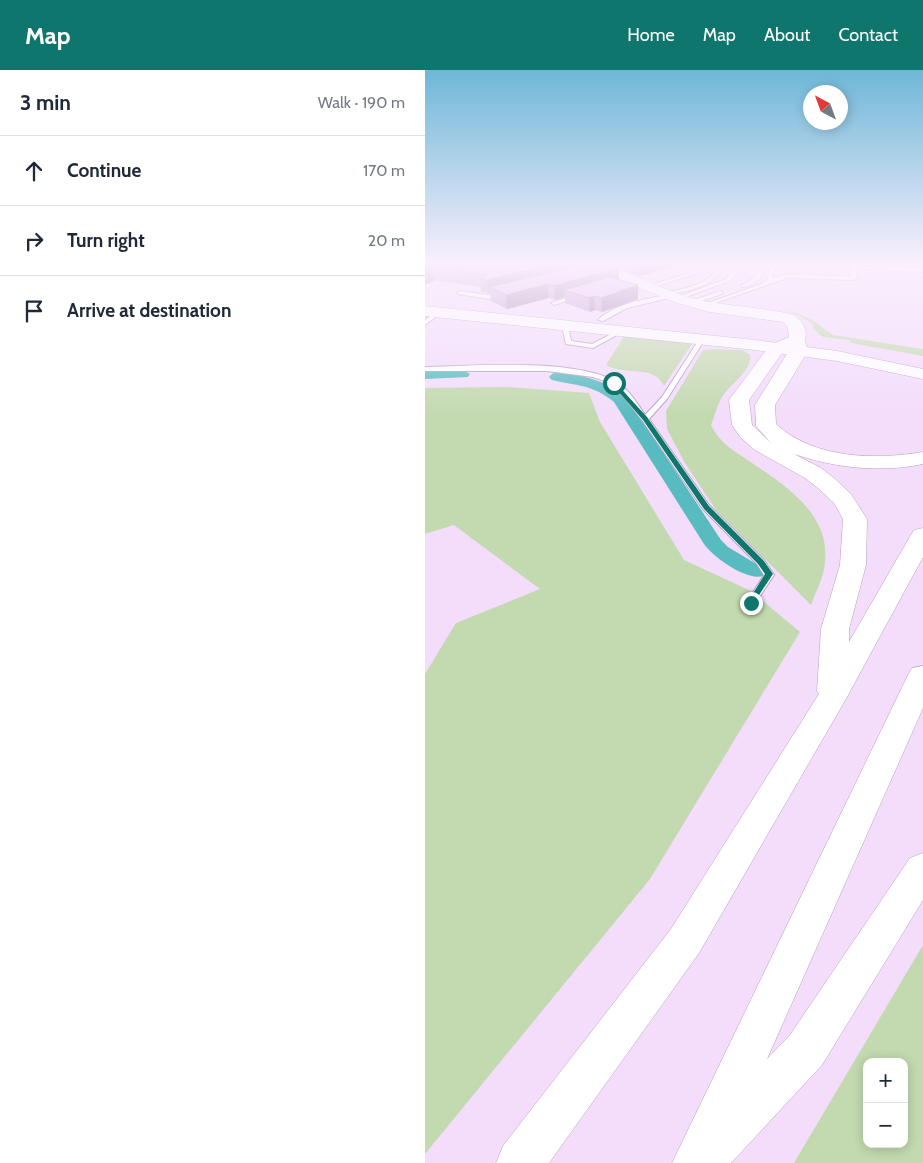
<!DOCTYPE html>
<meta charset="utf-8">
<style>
:root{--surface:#fff;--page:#f2f2f3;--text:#1f2937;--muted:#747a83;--line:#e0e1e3;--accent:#0f766e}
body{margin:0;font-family:Cabin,sans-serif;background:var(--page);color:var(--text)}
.controls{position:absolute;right:15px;bottom:15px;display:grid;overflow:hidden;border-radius:10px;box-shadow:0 2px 12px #0003}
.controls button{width:45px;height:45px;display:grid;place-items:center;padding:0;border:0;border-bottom:1px solid var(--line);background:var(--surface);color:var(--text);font:25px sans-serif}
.compass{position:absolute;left:378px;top:15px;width:45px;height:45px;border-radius:50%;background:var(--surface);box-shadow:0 2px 12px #0003;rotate:319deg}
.stop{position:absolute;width:15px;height:15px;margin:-11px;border:4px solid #0f766e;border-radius:50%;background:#fff}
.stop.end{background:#0f766e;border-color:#fff;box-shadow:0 1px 5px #0008}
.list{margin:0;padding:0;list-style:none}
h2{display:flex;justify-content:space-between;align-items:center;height:65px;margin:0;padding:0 20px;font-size:21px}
h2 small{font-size:16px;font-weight:400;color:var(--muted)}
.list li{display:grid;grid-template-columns:32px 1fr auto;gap:15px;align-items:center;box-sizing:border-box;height:70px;padding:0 20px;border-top:1px solid var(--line)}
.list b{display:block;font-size:19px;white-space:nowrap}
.list em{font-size:16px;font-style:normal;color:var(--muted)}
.icon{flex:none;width:28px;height:28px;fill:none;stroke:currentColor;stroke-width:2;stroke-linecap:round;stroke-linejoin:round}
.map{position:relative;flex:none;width:498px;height:1093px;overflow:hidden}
header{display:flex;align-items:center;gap:30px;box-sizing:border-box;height:70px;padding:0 25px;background:var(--accent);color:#fff}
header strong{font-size:24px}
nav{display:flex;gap:28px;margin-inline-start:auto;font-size:18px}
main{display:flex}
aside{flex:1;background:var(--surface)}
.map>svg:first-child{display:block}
.green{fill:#c3d9b0;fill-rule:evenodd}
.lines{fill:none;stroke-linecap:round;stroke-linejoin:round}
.canal{fill:#58bbbf;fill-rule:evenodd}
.lane-casing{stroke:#b6a2be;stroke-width:2}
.secondary-casing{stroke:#b6a2be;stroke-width:1}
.highway-casing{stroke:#b6a2be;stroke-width:1}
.lane{fill:#fff;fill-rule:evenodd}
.secondary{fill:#fff;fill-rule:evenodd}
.highway{fill:#fff;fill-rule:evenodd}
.wall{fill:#c49fd1}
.shaded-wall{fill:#a082aa}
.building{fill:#e4b9f3;stroke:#a082aa}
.route{fill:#0f766e}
</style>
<header>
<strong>Map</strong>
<nav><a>Home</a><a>Map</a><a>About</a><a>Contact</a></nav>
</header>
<main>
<aside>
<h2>3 min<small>Walk · 190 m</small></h2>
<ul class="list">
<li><svg class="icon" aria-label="ahead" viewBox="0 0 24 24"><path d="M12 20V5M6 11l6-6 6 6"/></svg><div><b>Continue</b></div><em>170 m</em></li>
<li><svg class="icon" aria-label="right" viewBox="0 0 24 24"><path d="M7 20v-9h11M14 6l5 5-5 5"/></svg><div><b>Turn right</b></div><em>20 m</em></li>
<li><svg class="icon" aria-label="arrive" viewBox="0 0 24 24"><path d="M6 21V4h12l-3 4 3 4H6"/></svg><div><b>Arrive at destination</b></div></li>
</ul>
</aside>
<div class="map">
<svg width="498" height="1093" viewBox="0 0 498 1093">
<rect width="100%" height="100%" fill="#f3ddfb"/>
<g class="green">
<path d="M 364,240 L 387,250 L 408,265 L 498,279 L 498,286 L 426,273 L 424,270 L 398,267 L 389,260 L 388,254 Z"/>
<path d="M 199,266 L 267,274 L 239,316 C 229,294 199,306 181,295 Z"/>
<path d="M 288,279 L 317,280 L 325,285 C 327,300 308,312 300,323 C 293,331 290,345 286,355 C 295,374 310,381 327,393 C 364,418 409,447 399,499 C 397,511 390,523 386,535 L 291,440 L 260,393 L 242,359 L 241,341 L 278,280 Z"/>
<path d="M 82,317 L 164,323 L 175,352 L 259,490 L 326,521 L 375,562 L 225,809 L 0,1084 L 0,604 L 31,553 L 115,519 L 29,455 L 0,464 L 0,318 Z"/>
<path d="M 498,875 L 498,1093 L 369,1093 ZM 442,992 L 479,992 L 479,1074 L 442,1074 Z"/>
</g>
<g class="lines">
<g class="canal">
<path d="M 38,300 L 45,304 L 43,307 L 0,309 L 0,301 Z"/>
<path d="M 132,302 C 157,305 180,310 201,326 L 296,470 L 303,477 L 338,498 L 342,502 L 338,506 C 322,511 289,488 279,474 L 189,332 C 167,314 152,316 127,310 L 124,307 L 127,304 Z"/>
</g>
<g class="lane-casing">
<g id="lane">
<path d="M 268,192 L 274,192 L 281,197 L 270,204 L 226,218 L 221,217 L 266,202 L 274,197 Z"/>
<path d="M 295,192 L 300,192 C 293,216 268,219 247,224 L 248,227 L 202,238 L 178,251 L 173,250 C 191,233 218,230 241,225 L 240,223 C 260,218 288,215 295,192 Z"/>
<path d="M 307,192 L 313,192 L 314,199 L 305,211 L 255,229 L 250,228 L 301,209 L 308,199 Z"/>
<path d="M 335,192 L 341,192 C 340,205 330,217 317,217 L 317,215 C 328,210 335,205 335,192 Z"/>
<path d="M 347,192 L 352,192 L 347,208 L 362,204 L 426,206 L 426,192 L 432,192 L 432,196 L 498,198 L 498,202 L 432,199 L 432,208 L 429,210 L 362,208 L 282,236 L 277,235 L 334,215 L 342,210 Z"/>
<path d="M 35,221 L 64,225 L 77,222 L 80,224 L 64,229 L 33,224 L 33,222 Z"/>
<path d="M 295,221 L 297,222 L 297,224 L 267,234 L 264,232 Z"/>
<path d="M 153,224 L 156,226 L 155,227 L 129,235 L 126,233 Z"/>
<path d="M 11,242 L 16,243 L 0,255 L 0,250 Z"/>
<path d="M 140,254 L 143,256 L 146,271 L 167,274 L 194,260 L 199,261 L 168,278 L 141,274 L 137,256 Z"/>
<path d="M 275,268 L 280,269 L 242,329 L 224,349 L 284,435 L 339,490 L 349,505 L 329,535 L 326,536 L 321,533 L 339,505 L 332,494 L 278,439 L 217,350 L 197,325 L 185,313 L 168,307 L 122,301 L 0,301 L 0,297 C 51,296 145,288 190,311 C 202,317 212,333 220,345 L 237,327 Z"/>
</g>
</g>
<g class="secondary-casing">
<g id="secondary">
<path d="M 151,192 C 191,192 226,216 263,227 C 298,237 334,236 369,245 C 378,252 385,261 378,273 L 366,273 L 364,269 L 363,257 L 358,252 L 285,242 L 252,233 Z"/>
<path d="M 0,236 L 330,270 L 412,281 L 498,299 L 498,309 L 412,291 L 330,280 L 0,246 Z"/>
</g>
</g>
<g class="highway-casing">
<g id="highway">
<path d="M 372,264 L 378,265 L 383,281 L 350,335 L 351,354 C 389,389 450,390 498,382 L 498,394 C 454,403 411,398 369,384 L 396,398 L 409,408 L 426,424 L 442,449 L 441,495 L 424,559 L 424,572 L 486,465 L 489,460 L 498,458 L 498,487 L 422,627 L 274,883 L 124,1093 L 71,1093 L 78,1076 L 246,859 L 394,624 L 392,621 L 396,559 L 415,495 L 418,449 L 409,433 L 393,418 L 380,408 L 330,380 L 316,368 L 307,355 L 304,330 L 345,275 ZM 365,279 L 330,335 L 331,356 L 346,373 L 327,355 L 324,330 L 357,283 Z"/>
<path d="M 498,596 L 498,638 L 342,989 L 365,965 L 485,788 L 498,783 L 498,830 L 397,995 L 306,1093 L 247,1093 L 483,605 L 487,598 Z"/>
</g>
</g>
<use href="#lane" class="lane"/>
<use href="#secondary" class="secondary"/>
<use href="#highway" class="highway"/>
</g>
<path class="wall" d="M 0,192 L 163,192 L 164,193 L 184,195 L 184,192 L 262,192 L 262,193 L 214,206 L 193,198 L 194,209 L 213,215 L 213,229 L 177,242 L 170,240 L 165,242 L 140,233 L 140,227 L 130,230 L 124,228 L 82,239 L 66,231 L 65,223 L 56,222 L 56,217 L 10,210 L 0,215 Z"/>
<g class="shaded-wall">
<path d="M 137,192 L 163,192 L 164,199 L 64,217 L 65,223 L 64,223 L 62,210 Z"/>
<path d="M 216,192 L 262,192 L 262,193 L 214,206 L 214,193 Z"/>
<path d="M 8,197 L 10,210 L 0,215 L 0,201 Z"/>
<path d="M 193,198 L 194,211 L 139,220 L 140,227 L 130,230 L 129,216 Z"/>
<path d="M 123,214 L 124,228 L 82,239 L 81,225 Z"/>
<path d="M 213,215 L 213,229 L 177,242 L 176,228 Z"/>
<path d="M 169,226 L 170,240 L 165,242 L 164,228 Z"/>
</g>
<g class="building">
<path d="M 42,192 L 137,192 L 62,210 L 55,209 L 62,205 L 8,197 L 0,201 L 0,197 L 40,199 L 45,195 Z"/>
<path d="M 168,192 L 179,192 L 193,198 L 129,216 L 123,214 L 81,225 L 64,217 Z"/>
<path d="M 185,207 L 213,215 L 176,228 L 169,226 L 164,228 L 139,220 Z"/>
</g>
<linearGradient id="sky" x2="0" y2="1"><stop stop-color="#6eb7d8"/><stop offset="0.56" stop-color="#faf0fd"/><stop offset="1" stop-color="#faf0fd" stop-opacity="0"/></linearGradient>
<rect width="498" height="345" fill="url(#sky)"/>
<path class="route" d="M 189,311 L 222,347 L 284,436 L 339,491 L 348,504 L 328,534 L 322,533 L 340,504 L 333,494 L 279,439 L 218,350 L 187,314 Z"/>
</svg>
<div class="controls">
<button>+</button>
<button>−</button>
</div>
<svg class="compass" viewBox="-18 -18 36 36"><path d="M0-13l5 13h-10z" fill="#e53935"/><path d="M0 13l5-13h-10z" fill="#747a83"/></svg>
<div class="stop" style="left:189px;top:313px"></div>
<div class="stop end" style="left:326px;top:533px"></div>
</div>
</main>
